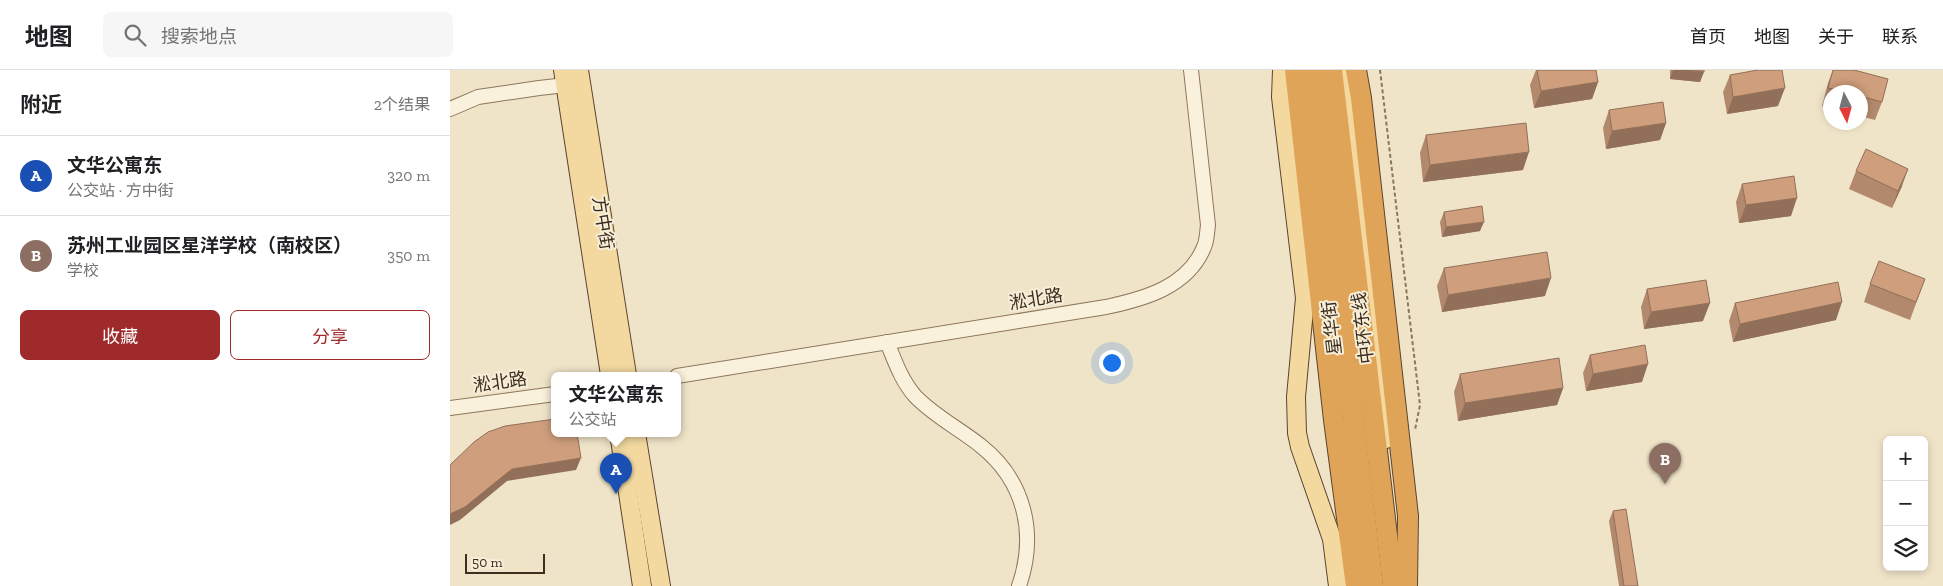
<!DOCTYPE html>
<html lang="zh">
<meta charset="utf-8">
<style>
:root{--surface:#fff;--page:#f6f6f6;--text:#202124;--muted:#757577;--line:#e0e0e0;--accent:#9e2a2b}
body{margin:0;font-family:"Zilla Slab","Noto Sans SC",serif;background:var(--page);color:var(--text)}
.controls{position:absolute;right:15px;bottom:15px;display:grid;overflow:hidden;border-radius:8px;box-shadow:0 2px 8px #0003}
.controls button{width:45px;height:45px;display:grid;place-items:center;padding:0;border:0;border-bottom:1px solid var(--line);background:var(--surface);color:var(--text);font:25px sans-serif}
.compass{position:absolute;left:1373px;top:15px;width:45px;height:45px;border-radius:50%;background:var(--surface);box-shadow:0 2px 8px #0003;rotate:174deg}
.scale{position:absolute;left:15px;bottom:12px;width:80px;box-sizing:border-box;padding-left:5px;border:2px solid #3d2e20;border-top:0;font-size:14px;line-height:18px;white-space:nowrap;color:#3d2e20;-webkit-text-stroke:4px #f7eed8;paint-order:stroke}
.you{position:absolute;left:661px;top:292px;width:18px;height:18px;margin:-12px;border:4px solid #fff;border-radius:50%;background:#1a73e8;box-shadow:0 0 0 8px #1a73e833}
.badge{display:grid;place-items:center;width:32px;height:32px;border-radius:50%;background:var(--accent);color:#fff;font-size:16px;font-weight:700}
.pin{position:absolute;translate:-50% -41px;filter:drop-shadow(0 1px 2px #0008)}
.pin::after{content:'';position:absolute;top:26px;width:18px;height:15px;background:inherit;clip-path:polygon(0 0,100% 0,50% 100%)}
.popup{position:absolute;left:101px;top:302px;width:130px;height:65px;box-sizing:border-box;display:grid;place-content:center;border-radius:8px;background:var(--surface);filter:drop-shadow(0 1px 4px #0005);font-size:16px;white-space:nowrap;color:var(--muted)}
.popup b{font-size:19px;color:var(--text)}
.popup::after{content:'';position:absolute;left:50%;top:100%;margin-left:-10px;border:10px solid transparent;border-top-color:var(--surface)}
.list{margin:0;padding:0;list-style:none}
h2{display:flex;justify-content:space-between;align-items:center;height:65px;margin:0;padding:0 20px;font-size:21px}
h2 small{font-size:16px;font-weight:400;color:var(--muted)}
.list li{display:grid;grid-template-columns:32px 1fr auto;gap:15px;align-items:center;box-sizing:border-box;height:80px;padding:0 20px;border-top:1px solid var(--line)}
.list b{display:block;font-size:19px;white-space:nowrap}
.list p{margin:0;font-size:16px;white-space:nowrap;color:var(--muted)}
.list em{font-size:16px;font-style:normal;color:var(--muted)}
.actions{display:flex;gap:10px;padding:15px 20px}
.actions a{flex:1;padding:11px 0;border:1px solid var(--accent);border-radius:8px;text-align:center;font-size:18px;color:var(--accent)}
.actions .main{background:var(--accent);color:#fff}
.icon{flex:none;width:28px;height:28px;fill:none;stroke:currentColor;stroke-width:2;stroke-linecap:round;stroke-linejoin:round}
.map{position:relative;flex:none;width:1493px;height:516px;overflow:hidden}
header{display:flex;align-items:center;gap:30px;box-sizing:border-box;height:70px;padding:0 25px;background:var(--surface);border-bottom:1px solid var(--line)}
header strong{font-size:24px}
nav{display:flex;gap:28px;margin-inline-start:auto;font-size:18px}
.search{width:350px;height:45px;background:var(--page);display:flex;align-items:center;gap:12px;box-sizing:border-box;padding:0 18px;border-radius:8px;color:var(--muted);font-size:19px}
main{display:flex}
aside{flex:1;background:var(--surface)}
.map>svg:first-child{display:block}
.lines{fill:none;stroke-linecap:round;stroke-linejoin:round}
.minor-casing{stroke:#8d765c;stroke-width:16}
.major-casing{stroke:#5b4430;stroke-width:20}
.highway-casing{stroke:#5b4430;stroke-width:22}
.path{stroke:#8d765c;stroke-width:2;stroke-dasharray:4 2.5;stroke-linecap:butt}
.minor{stroke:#faf1dc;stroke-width:14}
.major{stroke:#f3d9a0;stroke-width:18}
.highway{stroke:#e0a458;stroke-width:20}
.wall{fill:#b2896c}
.shaded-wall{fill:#916f58}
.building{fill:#cf9f7d;stroke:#916f58}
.labels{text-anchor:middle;stroke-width:4;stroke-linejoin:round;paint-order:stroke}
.street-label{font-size:18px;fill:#3d2e20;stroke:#f7eed8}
</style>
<header>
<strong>地图</strong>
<div class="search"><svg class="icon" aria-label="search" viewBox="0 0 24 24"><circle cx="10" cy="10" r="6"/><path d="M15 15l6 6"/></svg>搜索地点</div>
<nav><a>首页</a><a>地图</a><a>关于</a><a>联系</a></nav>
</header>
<main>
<aside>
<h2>附近<small>2个结果</small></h2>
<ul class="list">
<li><span class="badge" style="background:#1a4fb4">A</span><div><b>文华公寓东</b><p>公交站 · 方中街</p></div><em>320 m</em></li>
<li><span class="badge" style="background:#8d6e63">B</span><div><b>苏州工业园区星洋学校（南校区）</b><p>学校</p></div><em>350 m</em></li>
</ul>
<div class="actions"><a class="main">收藏</a><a>分享</a></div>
</aside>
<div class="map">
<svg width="1493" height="516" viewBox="0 0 1493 516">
<rect width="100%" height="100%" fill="#f0e4c8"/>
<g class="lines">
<g class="minor-casing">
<g id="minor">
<path d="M 0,39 L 28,27 L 89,18 L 125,14"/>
<path d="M 437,272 C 445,291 451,310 465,326 C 484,346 510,359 531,376 C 575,411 587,464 569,516"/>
<path d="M 227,306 L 656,237 C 694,229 738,217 754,177 C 757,171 757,162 758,155 L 741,0"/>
<path d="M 0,338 L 105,324"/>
</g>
</g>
<g class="major-casing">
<g id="major">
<path d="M 113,0 L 160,305"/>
<path d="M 129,0 L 177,305"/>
<path d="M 832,0 L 831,27 L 855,228 L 846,327 L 847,363 L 850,377 L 882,469 L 888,516"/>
<path d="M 893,0 L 936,369"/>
<path d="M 169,363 L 192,516"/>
<path d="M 186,363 L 211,516"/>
</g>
</g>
<g class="highway-casing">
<g id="highway">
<path d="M 845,0 L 884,350 L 906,516"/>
<path d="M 863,0 L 923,516"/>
<path d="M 882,0 L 943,516"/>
<path d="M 906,0 L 911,28 L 958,446 L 957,516"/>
</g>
</g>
<path class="path" d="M 930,0 L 970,335 L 965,360"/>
<use href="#minor" class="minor"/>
<use href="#major" class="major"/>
<use href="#highway" class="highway"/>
</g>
<g class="wall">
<path d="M 1086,0 L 1146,0 L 1148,12 L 1142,29 L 1084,38 L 1080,15 Z"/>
<path d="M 1220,0 L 1254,0 L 1250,12 L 1220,9 Z"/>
<path d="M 1383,0 L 1404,0 L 1432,32 L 1425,50 L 1410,46 L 1410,22 L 1380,22 L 1380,38 L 1372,36 L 1378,13 Z"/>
<path d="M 1280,5 L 1328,36 L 1277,44 L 1273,22 Z"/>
<path d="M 1159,40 L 1216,53 L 1210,70 L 1156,79 L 1153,58 Z"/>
<path d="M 976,65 L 1073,100 L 973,112 L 970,83 Z"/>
<path d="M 1406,101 L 1452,116 L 1442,138 L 1399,119 Z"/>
<path d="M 1292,114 L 1341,146 L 1289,153 L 1286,132 Z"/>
<path d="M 994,142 L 1030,161 L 992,167 L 990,152 Z"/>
<path d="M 994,198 L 1095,226 L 992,242 L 987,216 Z"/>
<path d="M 1475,209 L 1460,250 L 1414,232 L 1420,214 Z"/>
<path d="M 1197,219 L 1253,251 L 1194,259 L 1191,237 Z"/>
<path d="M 1285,233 L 1386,250 L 1283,272 L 1279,251 Z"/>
<path d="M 1140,285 L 1192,312 L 1136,321 L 1133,303 Z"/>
<path d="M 1010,304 L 1113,318 L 1107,335 L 1008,351 L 1004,322 Z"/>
<path d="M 1163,441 L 1188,516 L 1169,516 L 1159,451 Z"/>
</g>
<g class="shaded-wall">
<path d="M 1223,0 L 1232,0 L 1254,2 L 1250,12 L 1220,9 Z"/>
<path d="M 1148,12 L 1142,29 L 1084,38 L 1091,21 Z"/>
<path d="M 1335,18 L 1328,36 L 1277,44 L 1283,27 Z"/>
<path d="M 1216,53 L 1210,70 L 1156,79 L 1162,61 Z"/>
<path d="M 1079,82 L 1073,100 L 973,112 L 980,95 Z"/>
<path d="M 1458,99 L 1452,116 L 1442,138 L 1448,121 Z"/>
<path d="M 1347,128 L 1341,146 L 1289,153 L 1296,135 Z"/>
<path d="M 1034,152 L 1030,161 L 992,167 L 996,157 Z"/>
<path d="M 1101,208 L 1095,226 L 992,242 L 998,225 Z"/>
<path d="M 1392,232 L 1386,250 L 1283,272 L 1290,254 Z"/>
<path d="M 1260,233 L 1253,251 L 1194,259 L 1201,242 Z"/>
<path d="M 1198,294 L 1192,312 L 1136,321 L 1143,304 Z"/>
<path d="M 1113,318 L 1107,335 L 1008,351 L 1015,333 Z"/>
<path d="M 131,388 L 126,400 L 57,411 L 10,450 L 0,455 L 0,444 L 62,399 Z"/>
</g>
<g class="building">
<path d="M 1087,0 L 1146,0 L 1148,12 L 1091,21 Z"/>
<path d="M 1232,0 L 1254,0 L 1254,2 Z"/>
<path d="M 1308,0 L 1332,0 L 1335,18 L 1283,27 L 1280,5 Z"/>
<path d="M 1383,0 L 1404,0 L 1438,9 L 1432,32 L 1410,26 L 1410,22 L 1395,22 L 1378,18 Z"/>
<path d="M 1213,32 L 1216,53 L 1162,61 L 1159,40 Z"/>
<path d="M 1076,53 L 1079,82 L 980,95 L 976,65 Z"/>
<path d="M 1416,79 L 1458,99 L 1448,121 L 1406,101 Z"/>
<path d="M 1344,106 L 1347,128 L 1296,135 L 1292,114 Z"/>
<path d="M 1032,136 L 1034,152 L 996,157 L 994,142 Z"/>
<path d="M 1097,182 L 1101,208 L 998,225 L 994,198 Z"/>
<path d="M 1429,191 L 1475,209 L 1466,232 L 1420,214 Z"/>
<path d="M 1256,210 L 1260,233 L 1201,242 L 1197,219 Z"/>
<path d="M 1388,212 L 1392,232 L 1290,254 L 1285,233 Z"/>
<path d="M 1195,275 L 1198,294 L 1143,304 L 1140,285 Z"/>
<path d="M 1109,288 L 1113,318 L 1015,333 L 1010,304 Z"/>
<path d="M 105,349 L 105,363 L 127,363 L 131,388 L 62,399 L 15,437 L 0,444 L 0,395 L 24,372 L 38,362 L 55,356 Z"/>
<path d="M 1176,439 L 1188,516 L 1174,516 L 1163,441 Z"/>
</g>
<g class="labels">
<g class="street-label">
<text transform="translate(153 153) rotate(81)" y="6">方中街</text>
<text transform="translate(586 229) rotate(-9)" y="6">淞北路</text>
<text transform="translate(882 258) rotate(-97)" y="6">星华街</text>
<text transform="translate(913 258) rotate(-97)" y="6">中环东线</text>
<text transform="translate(50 312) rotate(-8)" y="6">淞北路</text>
</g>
</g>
</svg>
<div class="controls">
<button>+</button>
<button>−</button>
<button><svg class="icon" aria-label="layers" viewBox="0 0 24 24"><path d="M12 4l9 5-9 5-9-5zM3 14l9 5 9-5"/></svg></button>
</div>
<svg class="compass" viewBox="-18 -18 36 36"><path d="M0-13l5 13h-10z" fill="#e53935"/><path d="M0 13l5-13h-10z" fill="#757577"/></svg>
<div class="scale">50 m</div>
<div class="you"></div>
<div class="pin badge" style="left:166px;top:424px;background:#1a4fb4">A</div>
<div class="popup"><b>文华公寓东</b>公交站</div>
<div class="pin badge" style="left:1215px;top:414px;background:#8d6e63">B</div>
</div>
</main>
